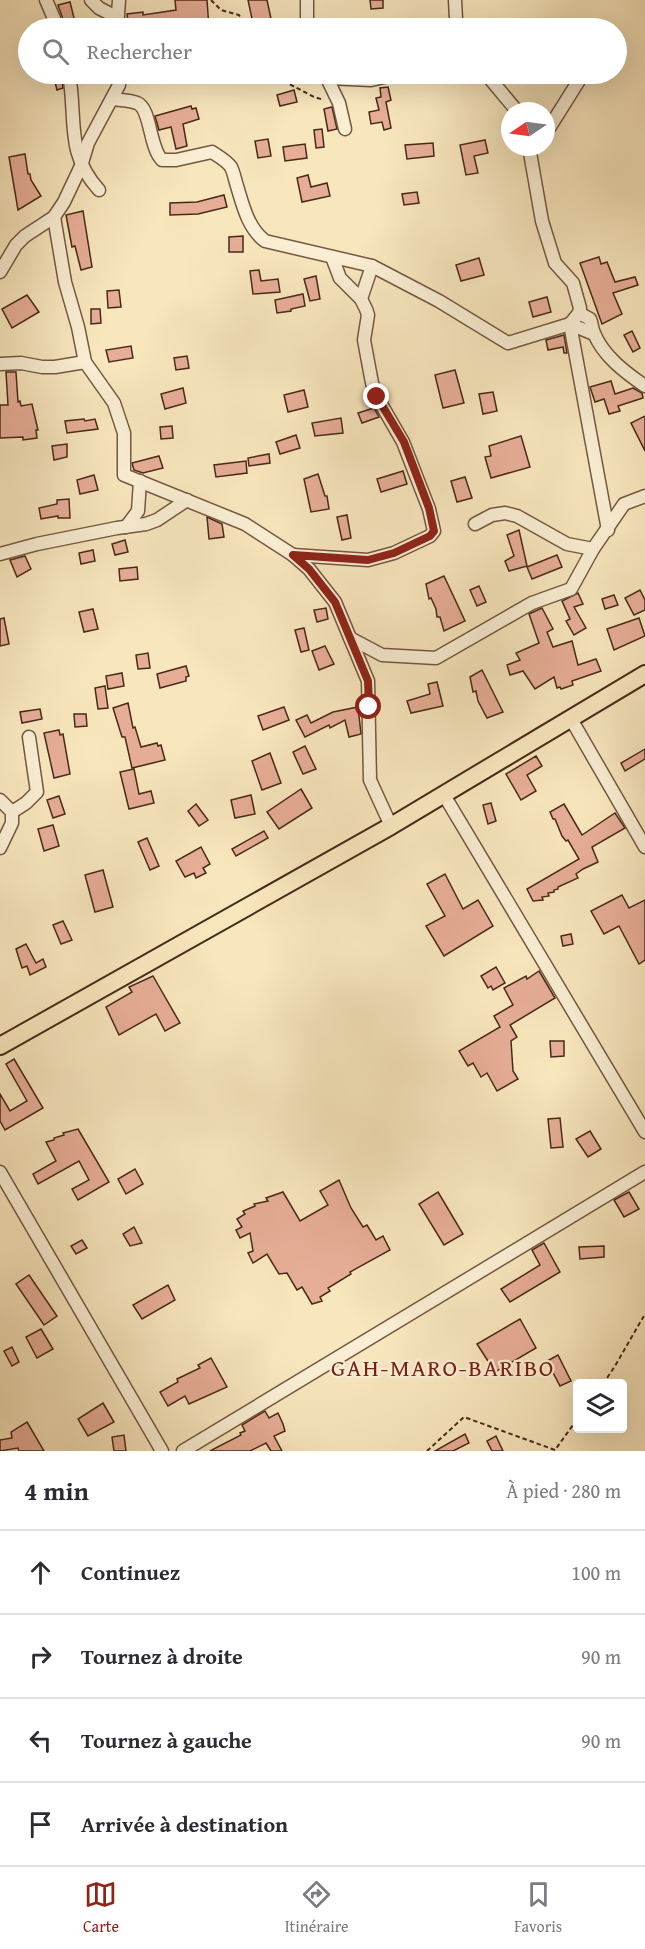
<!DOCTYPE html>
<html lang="fr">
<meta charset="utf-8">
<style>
:root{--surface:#fff;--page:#f2f2f3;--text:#2b2b33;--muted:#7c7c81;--line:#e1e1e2;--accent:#8f2418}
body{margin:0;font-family:"Gentium Book Plus",serif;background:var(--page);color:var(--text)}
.controls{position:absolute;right:18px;bottom:18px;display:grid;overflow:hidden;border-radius:6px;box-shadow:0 6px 24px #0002}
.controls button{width:54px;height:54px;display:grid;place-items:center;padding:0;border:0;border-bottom:2px solid var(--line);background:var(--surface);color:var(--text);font:30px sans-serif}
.compass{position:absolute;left:501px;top:102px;width:54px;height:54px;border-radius:50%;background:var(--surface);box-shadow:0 6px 24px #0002;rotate:257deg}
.stop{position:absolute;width:18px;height:18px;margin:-14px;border:4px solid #8f2418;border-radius:50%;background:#fff}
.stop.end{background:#8f2418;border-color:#fff;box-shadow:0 2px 6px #0008}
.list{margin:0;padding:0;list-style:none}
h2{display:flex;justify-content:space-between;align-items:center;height:78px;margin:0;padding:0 24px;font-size:26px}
h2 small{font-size:20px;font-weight:400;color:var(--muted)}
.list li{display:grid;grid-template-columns:39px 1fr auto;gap:18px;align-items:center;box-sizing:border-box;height:84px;padding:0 24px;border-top:2px solid var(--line)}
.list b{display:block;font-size:22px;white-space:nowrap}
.list em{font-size:20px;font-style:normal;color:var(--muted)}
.icon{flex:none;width:33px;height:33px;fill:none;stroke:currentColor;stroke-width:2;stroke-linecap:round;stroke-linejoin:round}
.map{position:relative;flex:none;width:645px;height:1451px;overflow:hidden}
.search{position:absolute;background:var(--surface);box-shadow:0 6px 24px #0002;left:18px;right:18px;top:18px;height:66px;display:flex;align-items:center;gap:15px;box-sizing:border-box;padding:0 21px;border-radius:33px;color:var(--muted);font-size:22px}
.sheet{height:414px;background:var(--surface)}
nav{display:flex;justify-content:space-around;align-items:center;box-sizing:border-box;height:84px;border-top:2px solid var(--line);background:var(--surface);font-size:16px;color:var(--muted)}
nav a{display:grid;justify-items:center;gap:3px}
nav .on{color:var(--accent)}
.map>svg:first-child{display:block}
.building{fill:#e7ae97;stroke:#482919;stroke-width:1.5}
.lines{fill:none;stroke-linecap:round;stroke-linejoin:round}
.minor-casing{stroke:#745842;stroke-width:15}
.major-casing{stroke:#482919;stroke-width:20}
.path{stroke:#482919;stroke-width:2;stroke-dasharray:4.5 3;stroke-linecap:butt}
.minor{stroke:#faefd4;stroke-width:12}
.major{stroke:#f8e6bd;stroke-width:16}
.route{stroke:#8f2418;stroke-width:8}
.labels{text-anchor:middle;stroke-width:4.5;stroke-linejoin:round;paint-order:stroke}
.neighbourhood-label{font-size:24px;letter-spacing:1.5px;fill:#7a1f14;stroke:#faefd4}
</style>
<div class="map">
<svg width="645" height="1451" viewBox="0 0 645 1451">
<rect width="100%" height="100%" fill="#f8e6bd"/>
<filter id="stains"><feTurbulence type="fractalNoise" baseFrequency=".00333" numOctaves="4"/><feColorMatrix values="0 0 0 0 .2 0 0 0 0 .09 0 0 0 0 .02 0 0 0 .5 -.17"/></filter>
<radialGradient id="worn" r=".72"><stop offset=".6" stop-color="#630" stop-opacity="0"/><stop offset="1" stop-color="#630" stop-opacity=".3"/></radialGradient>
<g class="building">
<path d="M 175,0 L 207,0 L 209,28 L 158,28 L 158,26 L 148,27 L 148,25 L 129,28 L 127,14 L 143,12 L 143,15 L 176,10 Z"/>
<path d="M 248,0 L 267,0 L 273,28 L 254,28 Z"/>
<path d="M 370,0 L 383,0 L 383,8 L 371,9 Z"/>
<path d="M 70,2 L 76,26 L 66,28 L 58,5 Z"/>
<path d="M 53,74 L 61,74 L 63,88 L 57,90 Z"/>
<path d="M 388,87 L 391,100 L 386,102 L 391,128 L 384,130 L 382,122 L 371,124 L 369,112 L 379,110 L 376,98 L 381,97 L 380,88 Z"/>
<path d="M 294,90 L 297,102 L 280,106 L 277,95 Z"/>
<path d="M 191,106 L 192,109 L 196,108 L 199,119 L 183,124 L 187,146 L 176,149 L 171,127 L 159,130 L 155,116 Z"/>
<path d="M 332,107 L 337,129 L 328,131 L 324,109 Z"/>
<path d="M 322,129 L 324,147 L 316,148 L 314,130 Z"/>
<path d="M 268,139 L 271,156 L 258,158 L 255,141 Z"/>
<path d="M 485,140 L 488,153 L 474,156 L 478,173 L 466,175 L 460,145 Z"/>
<path d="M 433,143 L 434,156 L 407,159 L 405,145 Z"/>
<path d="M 305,144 L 307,158 L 285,161 L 283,147 Z"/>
<path d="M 25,154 L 28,174 L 30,174 L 31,180 L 41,196 L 18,210 L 9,157 Z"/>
<path d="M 308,175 L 311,187 L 327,183 L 330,196 L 302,202 L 297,178 Z"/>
<path d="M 417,192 L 419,203 L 404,205 L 402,194 Z"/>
<path d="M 224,195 L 227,207 L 198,214 L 170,215 L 170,203 L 197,202 Z"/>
<path d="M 83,211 L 92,267 L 81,270 L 75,246 L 72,247 L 66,215 Z"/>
<path d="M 243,236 L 243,252 L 229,252 L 229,237 Z"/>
<path d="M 599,257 L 601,264 L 607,262 L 615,282 L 635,277 L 638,285 L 613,293 L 622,314 L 602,324 L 580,263 Z"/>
<path d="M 479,258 L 484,275 L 461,281 L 456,265 Z"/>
<path d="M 259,270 L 261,281 L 278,279 L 280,292 L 253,294 L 250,271 Z"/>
<path d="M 316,276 L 320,299 L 310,301 L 304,279 Z"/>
<path d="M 119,290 L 121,307 L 108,308 L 107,291 Z"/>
<path d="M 303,294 L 305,306 L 291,309 L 291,311 L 277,313 L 275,300 Z"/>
<path d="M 27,295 L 39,312 L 12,328 L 2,309 Z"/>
<path d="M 547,297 L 551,312 L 533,317 L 529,302 Z"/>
<path d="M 91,309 L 100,309 L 101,323 L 91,324 Z"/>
<path d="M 632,331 L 640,348 L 633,352 L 624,335 Z"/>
<path d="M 564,335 L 567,353 L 564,353 L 563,347 L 548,350 L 546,340 Z"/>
<path d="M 131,346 L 133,358 L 109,362 L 106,350 Z"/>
<path d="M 187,356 L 189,368 L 176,370 L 174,358 Z"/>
<path d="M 455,370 L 464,403 L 443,408 L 435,375 Z"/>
<path d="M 6,372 L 16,372 L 18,402 L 20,401 L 21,406 L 32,404 L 38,430 L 36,430 L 37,438 L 23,440 L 23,437 L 0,438 L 0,405 L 8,405 Z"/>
<path d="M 611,381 L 615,394 L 633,388 L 642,393 L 643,398 L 618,406 L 620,411 L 609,414 L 604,399 L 595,402 L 590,387 Z"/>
<path d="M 183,388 L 186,403 L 165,409 L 161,394 Z"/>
<path d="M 304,390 L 308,407 L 288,412 L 284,395 Z"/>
<path d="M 493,392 L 497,411 L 483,414 L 479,394 Z"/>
<path d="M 374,408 L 379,417 L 362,423 L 358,413 Z"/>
<path d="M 645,416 L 645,451 L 631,423 Z"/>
<path d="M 341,418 L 343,433 L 315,436 L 312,423 Z"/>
<path d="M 84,419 L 85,421 L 95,419 L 98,429 L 67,433 L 65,421 Z"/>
<path d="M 172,426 L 173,438 L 161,439 L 160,427 Z"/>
<path d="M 296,435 L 300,448 L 280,454 L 276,442 Z"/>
<path d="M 521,436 L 530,467 L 491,478 L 485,457 L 491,456 L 489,446 Z"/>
<path d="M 67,444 L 67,457 L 54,460 L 52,446 Z"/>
<path d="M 269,454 L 270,463 L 249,466 L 248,458 Z"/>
<path d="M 159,456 L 163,468 L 143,473 L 134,470 L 132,463 Z"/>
<path d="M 246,461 L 247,473 L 216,477 L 214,465 Z"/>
<path d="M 403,471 L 407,484 L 381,492 L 377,479 Z"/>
<path d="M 318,474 L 325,496 L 327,496 L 329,509 L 311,512 L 304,479 Z"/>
<path d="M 94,475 L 98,490 L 80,494 L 77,480 Z"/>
<path d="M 465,477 L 472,498 L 457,502 L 451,481 Z"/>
<path d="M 69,499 L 70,518 L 58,518 L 58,516 L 41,519 L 39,508 L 57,504 L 57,500 Z"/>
<path d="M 347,515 L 351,538 L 342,540 L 337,517 Z"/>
<path d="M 207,517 L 222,524 L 224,537 L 209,539 Z"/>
<path d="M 519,530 L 527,566 L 509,571 L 505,561 L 514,556 L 507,535 Z"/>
<path d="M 125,540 L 128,552 L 115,555 L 112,544 Z"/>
<path d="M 93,550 L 95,561 L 81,564 L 79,553 Z"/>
<path d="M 557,555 L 562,567 L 532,579 L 527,567 Z"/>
<path d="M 25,556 L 31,569 L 17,577 L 10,560 Z"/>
<path d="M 137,567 L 138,579 L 120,581 L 119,569 Z"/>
<path d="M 444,576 L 465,621 L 444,631 L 440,617 L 437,617 L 436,609 L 431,598 L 429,599 L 426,584 Z"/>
<path d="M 479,586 L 486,602 L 477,606 L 470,590 Z"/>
<path d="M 640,590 L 645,600 L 645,610 L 634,615 L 625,598 Z"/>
<path d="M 578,593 L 583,604 L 574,607 L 586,628 L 574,635 L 566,621 L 570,619 L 562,601 Z"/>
<path d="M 614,595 L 618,605 L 605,609 L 602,599 Z"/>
<path d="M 326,608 L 328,619 L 317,622 L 314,610 Z"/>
<path d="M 542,608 L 553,629 L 547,632 L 553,647 L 572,641 L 578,665 L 596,659 L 601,671 L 572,681 L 573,685 L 561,689 L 560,687 L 557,688 L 554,677 L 535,689 L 523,671 L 510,675 L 507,665 L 520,660 L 516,653 L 539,643 L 529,614 Z"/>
<path d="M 93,609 L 98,629 L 84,632 L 79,612 Z"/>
<path d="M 4,618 L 9,644 L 0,646 L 0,619 Z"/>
<path d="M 639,618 L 645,636 L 614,650 L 607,629 Z"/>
<path d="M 304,628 L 309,650 L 301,652 L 295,630 Z"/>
<path d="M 325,646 L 334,664 L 319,670 L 312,651 Z"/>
<path d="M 148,653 L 150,668 L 138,669 L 136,655 Z"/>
<path d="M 186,666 L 189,676 L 186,677 L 186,681 L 160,688 L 157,674 Z"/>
<path d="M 482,670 L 503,712 L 487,718 L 478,701 L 476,691 L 473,692 L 470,677 Z"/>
<path d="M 122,673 L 124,686 L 108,689 L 106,676 Z"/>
<path d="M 437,682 L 443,706 L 411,713 L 407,701 L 430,694 L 428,684 Z"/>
<path d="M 105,686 L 108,708 L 98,709 L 95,688 Z"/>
<path d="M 128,703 L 133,728 L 135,727 L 141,747 L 157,743 L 158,746 L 161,745 L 165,760 L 132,768 L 125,737 L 122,737 L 113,708 Z"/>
<path d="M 284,707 L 289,720 L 263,730 L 258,716 Z"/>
<path d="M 358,707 L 361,734 L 349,737 L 345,720 L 330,728 L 329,725 L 305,737 L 296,720 L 307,715 L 311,723 L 333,712 Z"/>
<path d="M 40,709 L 42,719 L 22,723 L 20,712 Z"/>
<path d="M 74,714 L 86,714 L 87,726 L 75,727 Z"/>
<path d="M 59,730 L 60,735 L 63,734 L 70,774 L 54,778 L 44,733 Z"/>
<path d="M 305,746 L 316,769 L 303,774 L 293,752 Z"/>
<path d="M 645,749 L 645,759 L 625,771 L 621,763 Z"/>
<path d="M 270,753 L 281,783 L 262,790 L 252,761 Z"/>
<path d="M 536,756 L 542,766 L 527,775 L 536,791 L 521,800 L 506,774 Z"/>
<path d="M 134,769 L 139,794 L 151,791 L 154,803 L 129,809 L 120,772 Z"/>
<path d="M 301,789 L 312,808 L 279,829 L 267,812 Z"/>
<path d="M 251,795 L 255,814 L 235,818 L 231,800 Z"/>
<path d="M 59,796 L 65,814 L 53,818 L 47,800 Z"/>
<path d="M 491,803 L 496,821 L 488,824 L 483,805 Z"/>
<path d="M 196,804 L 208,820 L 199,826 L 188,811 Z"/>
<path d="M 564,804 L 582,835 L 615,813 L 625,828 L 592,847 L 598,862 L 583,869 L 576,874 L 578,878 L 558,887 L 558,889 L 554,890 L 554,892 L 548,893 L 549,896 L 542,897 L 543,900 L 533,901 L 527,889 L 579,859 L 568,840 L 566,841 L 562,836 L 555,819 L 553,819 L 550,812 Z"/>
<path d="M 53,825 L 59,846 L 44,851 L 38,829 Z"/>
<path d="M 264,831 L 268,838 L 236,856 L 232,849 Z"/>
<path d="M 147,838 L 159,866 L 150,870 L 138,842 Z"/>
<path d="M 201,847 L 210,864 L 203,868 L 206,873 L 196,878 L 194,873 L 185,877 L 176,861 Z"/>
<path d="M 103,870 L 113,907 L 95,912 L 85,875 Z"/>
<path d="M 445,874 L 463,909 L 478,900 L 493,926 L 444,956 L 426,926 L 445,916 L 427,884 Z"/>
<path d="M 622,895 L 629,908 L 645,900 L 645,960 L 639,964 L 619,926 L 604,934 L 591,911 Z"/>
<path d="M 63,921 L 72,940 L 61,944 L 53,925 Z"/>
<path d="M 571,934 L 573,944 L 563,946 L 561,936 Z"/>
<path d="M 26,944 L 36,963 L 43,959 L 46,967 L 30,975 L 27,966 L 22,968 L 16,949 Z"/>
<path d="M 496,967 L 505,983 L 493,990 L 491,986 L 488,988 L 481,976 Z"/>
<path d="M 539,971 L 555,998 L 510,1025 L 517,1037 L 511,1041 L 513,1071 L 518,1079 L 497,1091 L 487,1073 L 481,1077 L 473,1063 L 468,1066 L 459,1051 L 500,1027 L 494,1016 L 513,1005 L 504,988 L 526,976 L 527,979 Z"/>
<path d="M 153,976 L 180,1023 L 165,1031 L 156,1014 L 119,1035 L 106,1007 L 132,992 L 129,987 Z"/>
<path d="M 550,1041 L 564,1041 L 564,1056 L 551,1057 Z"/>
<path d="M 14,1059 L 43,1108 L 5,1130 L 0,1121 L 0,1094 L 10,1111 L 27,1101 L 6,1064 Z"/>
<path d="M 560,1118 L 563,1147 L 551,1148 L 548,1119 Z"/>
<path d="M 78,1129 L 109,1182 L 78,1200 L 72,1189 L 89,1180 L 79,1161 L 38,1184 L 33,1174 L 56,1161 L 46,1142 L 54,1140 L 54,1138 L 64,1135 L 63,1133 Z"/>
<path d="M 590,1131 L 601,1149 L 588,1157 L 576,1139 Z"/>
<path d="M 135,1169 L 143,1184 L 126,1194 L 118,1179 Z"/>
<path d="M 339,1180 L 351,1208 L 363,1227 L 367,1225 L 376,1240 L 383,1236 L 390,1250 L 350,1272 L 351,1274 L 328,1288 L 330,1291 L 320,1297 L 322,1301 L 312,1304 L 302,1287 L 297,1290 L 287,1273 L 279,1274 L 267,1254 L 253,1263 L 248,1253 L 253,1251 L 250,1233 L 240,1238 L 236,1230 L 242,1227 L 237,1219 L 245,1214 L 243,1211 L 255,1206 L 254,1204 L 268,1201 L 266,1198 L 283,1192 L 300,1221 L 328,1205 L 320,1191 Z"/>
<path d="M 438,1192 L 463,1234 L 444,1245 L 419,1204 Z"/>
<path d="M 629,1192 L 639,1209 L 624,1217 L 614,1200 Z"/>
<path d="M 134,1227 L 142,1243 L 130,1246 L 123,1234 Z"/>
<path d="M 82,1240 L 87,1248 L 76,1254 L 71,1246 Z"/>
<path d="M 544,1243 L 560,1272 L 510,1302 L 501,1289 L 540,1265 L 532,1250 Z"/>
<path d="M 604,1246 L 604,1257 L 580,1259 L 579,1247 Z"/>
<path d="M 29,1275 L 57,1316 L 44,1325 L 16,1284 Z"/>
<path d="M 168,1285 L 175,1300 L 142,1319 L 133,1305 Z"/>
<path d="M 520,1319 L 536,1348 L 495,1372 L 477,1344 Z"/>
<path d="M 41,1329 L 53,1349 L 37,1358 L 26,1337 Z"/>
<path d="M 12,1347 L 19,1362 L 12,1366 L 4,1351 Z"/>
<path d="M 558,1355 L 571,1381 L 560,1386 L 547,1361 Z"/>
<path d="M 211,1358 L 227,1387 L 189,1404 L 185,1396 L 168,1406 L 160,1392 L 178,1382 L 177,1379 L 200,1368 L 198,1365 Z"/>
<path d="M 103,1403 L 114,1422 L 88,1436 L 78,1419 Z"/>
<path d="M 265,1411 L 269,1418 L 278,1413 L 283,1424 L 285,1431 L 274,1436 L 282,1451 L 271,1451 L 266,1443 L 250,1451 L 210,1451 L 241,1435 L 240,1433 L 245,1431 L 242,1425 Z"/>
<path d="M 27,1422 L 44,1451 L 19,1451 L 18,1448 L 0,1451 L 0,1440 L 12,1438 L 11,1432 Z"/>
<path d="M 465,1434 L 469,1443 L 453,1451 L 435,1451 Z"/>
<path d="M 124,1435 L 126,1451 L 114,1451 L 112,1437 Z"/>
<path d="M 496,1436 L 503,1451 L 492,1451 L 487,1441 Z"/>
</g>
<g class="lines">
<g class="minor-casing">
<g id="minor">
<path d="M 46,0 L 58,28"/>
<path d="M 91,0 L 99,8 L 118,18"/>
<path d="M 307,0 L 307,20 L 310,28"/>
<path d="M 455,0 L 456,19 L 459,28"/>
<path d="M 117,28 L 119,0"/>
<path d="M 69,74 C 77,119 65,153 99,190"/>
<path d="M 325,74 L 339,103 L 345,129"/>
<path d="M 486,74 L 517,111"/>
<path d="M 327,78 L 371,80 L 398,74"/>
<path d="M 112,99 C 120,100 130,100 137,103 C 151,108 149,147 162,160 L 176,160 L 212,152 C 218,156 227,161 231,167 C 234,173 235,180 237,186 C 243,206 248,228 265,241 L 372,266 L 439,301 L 508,343 L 570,324 L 608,530"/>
<path d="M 546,133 L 583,74"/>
<path d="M 529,147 L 542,221 L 555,263 L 573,283 L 580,308 L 579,313 L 570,324 L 594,334"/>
<path d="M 54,217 L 65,282 L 78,327 L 85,362 L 114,403 L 124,433 L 124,475 L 245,524 L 293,555 L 309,569 L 335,602 L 368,681 L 370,780 L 391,826"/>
<path d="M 0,272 L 16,245 L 25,236 L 54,217 L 64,202 L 81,166 L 88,143 L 119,85 L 119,74"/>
<path d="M 361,299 L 372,266"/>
<path d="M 579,313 L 590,319 C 592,324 592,329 594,333 C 603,356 626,373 645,386"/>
<path d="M 0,364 L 21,363 L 42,367 L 55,367 L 85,362"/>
<path d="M 475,524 L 492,515 L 505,513 L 517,516 L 567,544 L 593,549"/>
<path d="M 126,527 L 138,511 L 140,481"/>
<path d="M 0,554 L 37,544 L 117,528 L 146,524 L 157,520 L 187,500"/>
<path d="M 293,555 L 368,560 L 394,553 L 430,536 L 434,531 L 429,509 L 403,442 L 377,397 L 372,383 L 364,340 L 368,315 L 366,309 L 361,299 L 340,278 L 332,257"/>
<path d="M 350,638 L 382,655 L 436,658 L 532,603 L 571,589 L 593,549 L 624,504 L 645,496"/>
<path d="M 571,719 L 645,847"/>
<path d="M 444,795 L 645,1132"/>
<path d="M 0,800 L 12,812 L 12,823 L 0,848"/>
<path d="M 12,812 L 26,803 L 37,792 L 29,737"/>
<path d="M 0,1172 L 162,1451"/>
<path d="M 183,1451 L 645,1172"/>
</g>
</g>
<g class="major-casing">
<path id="major" d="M 0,1046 L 391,826 L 645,674"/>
</g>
<g class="path">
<path d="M 211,0 L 221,10 L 239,15 L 247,28"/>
<path d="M 270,74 L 314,97 L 324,100"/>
<path d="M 603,1384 L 615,1366 L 645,1314"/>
<path d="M 427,1451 L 464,1417 L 555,1450 L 578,1418"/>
</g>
<use href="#minor" class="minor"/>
<use href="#major" class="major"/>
</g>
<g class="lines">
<path class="route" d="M 369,707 L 368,681 L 335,602 L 309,569 L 293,555 L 368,560 L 394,553 L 430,536 L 434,531 L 429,508 L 404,442 L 377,397"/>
</g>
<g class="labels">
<g class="neighbourhood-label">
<text x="443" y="1376">GAH-MARO-BARIBO</text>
</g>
</g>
<rect width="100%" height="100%" filter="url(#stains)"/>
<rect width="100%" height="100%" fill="url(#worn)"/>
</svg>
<div class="controls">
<button><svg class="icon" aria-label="layers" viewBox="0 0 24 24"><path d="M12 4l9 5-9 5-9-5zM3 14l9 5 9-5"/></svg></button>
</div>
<svg class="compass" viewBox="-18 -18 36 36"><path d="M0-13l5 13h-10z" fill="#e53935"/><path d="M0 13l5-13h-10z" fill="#7c7c81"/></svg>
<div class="stop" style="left:369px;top:707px"></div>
<div class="stop end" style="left:377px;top:397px"></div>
<div class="search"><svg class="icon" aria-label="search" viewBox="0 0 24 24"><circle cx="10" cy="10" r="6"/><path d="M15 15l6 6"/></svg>Rechercher</div>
</div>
<section class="sheet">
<h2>4 min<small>À pied · 280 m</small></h2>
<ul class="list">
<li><svg class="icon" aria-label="ahead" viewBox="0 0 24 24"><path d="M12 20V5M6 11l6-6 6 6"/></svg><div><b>Continuez</b></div><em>100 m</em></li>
<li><svg class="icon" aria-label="right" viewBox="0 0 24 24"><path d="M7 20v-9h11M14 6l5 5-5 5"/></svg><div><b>Tournez à droite</b></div><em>90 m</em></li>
<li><svg class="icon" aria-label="left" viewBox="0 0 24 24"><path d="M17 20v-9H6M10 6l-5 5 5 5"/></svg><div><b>Tournez à gauche</b></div><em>90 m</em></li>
<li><svg class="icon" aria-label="arrive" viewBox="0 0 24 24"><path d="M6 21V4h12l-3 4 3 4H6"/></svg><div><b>Arrivée à destination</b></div></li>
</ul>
</section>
<nav>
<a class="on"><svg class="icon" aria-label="map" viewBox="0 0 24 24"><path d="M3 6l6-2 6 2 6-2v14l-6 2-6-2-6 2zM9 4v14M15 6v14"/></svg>Carte</a>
<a><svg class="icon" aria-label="directions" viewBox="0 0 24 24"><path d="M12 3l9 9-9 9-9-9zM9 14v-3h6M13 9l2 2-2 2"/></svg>Itinéraire</a>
<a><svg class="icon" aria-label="saved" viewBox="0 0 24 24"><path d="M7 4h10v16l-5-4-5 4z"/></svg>Favoris</a>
</nav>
